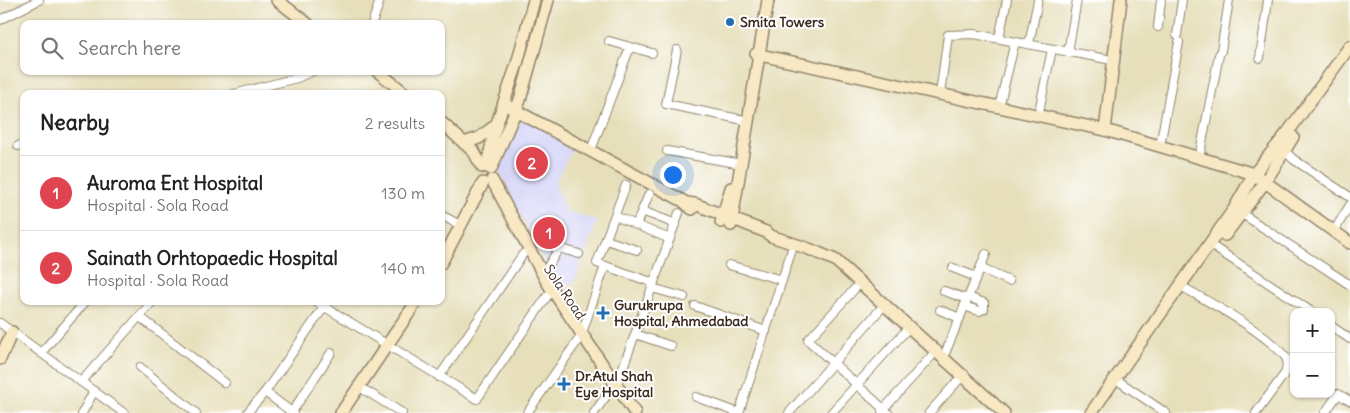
<!DOCTYPE html>
<meta charset="utf-8">
<style>
:root{--surface:#fff;--page:#f6f6f6;--text:#222;--muted:#767676;--line:#e0e0e0;--accent:#1a73e8}
body{margin:0;font-family:Delius,sans-serif;background:var(--page);color:var(--text)}
.controls{position:absolute;right:15px;bottom:15px;display:grid;overflow:hidden;border-radius:10px;box-shadow:0 1px 4px #0004}
.controls button{width:45px;height:45px;display:grid;place-items:center;padding:0;border:0;border-bottom:1px solid var(--line);background:var(--surface);color:var(--text);font:25px sans-serif}
.you{position:absolute;left:672px;top:174px;width:18px;height:18px;margin:-12px;border:4px solid #fff;border-radius:50%;background:#1a73e8;box-shadow:0 0 0 8px #1a73e833}
.badge{display:grid;place-items:center;width:32px;height:32px;border-radius:50%;background:var(--accent);color:#fff;font-size:16px;font-weight:700}
.pin{position:absolute;translate:-50% -50%;border:2px solid #fff;box-shadow:0 1px 5px #0006}
.list{margin:0;padding:0;list-style:none}
h2{display:flex;justify-content:space-between;align-items:center;height:65px;margin:0;padding:0 20px;font-size:21px}
h2 small{font-size:16px;font-weight:400;color:var(--muted)}
.list li{display:grid;grid-template-columns:32px 1fr auto;gap:15px;align-items:center;box-sizing:border-box;height:75px;padding:0 20px;border-top:1px solid var(--line)}
.list b{display:block;font-size:19px;white-space:nowrap}
.list p{margin:0;font-size:16px;white-space:nowrap;color:var(--muted)}
.list em{font-size:16px;font-style:normal;color:var(--muted)}
.icon{flex:none;width:28px;height:28px;fill:none;stroke:currentColor;stroke-width:2;stroke-linecap:round;stroke-linejoin:round}
.map{position:relative;flex:none;width:1350px;height:413px;overflow:hidden}
.search{position:absolute;background:var(--surface);box-shadow:0 1px 4px #0004;left:20px;top:20px;width:425px;height:55px;display:flex;align-items:center;gap:12px;box-sizing:border-box;padding:0 18px;border-radius:10px;color:var(--muted);font-size:19px}
.panel{position:absolute;background:var(--surface);box-shadow:0 1px 4px #0004;left:20px;top:90px;width:425px;height:215px;border-radius:10px}
.map>svg:first-child{display:block}
.built{fill:#d8d7f8}
.lines{fill:none;stroke-linecap:round;stroke-linejoin:round}
.street-casing{stroke:#90846c;stroke-width:10}
.secondary-casing{stroke:#90846c;stroke-width:14}
.street{stroke:#fff;stroke-width:8}
.secondary{stroke:#f8e8c3;stroke-width:11}
.poi-dot{fill:#1f6fb2;stroke:#fff;stroke-width:2}
.labels{text-anchor:middle;stroke-width:4;stroke-linejoin:round;paint-order:stroke}
.poi-label{font-size:14px;font-weight:bold;fill:#3b2a1e;stroke:#fff;text-anchor:start}
.street-label{font-size:14px;fill:#3b2a1e;stroke:#fff}
</style>
<div class="map">
<svg width="1350" height="413" viewBox="0 0 1350 413">
<rect width="100%" height="100%" fill="#fff"/>
<filter id="ink" filterUnits="userSpaceOnUse"><feTurbulence type="fractalNoise" baseFrequency=".02" numOctaves="2"/><feDisplacementMap in="SourceGraphic" scale="10" xChannelSelector="R" yChannelSelector="G"/><feConvolveMatrix kernelMatrix="1 2 1 2 8 2 1 2 1" color-interpolation-filters="sRGB"/></filter>
<filter id="wash" filterUnits="userSpaceOnUse"><feTurbulence type="fractalNoise" baseFrequency=".0096" numOctaves="4" result="noise"/><feDisplacementMap in="SourceGraphic" scale="20" xChannelSelector="R" yChannelSelector="G"/><feGaussianBlur stdDeviation="1.12" result="paint"/><feColorMatrix in="noise" values="0 0 0 0 0 0 0 0 0 0 0 0 0 0 0 0 0 1.4 0 .05"/><feComposite in="paint" operator="in"/></filter>
<g filter="url(#wash)">
<rect width="100%" height="100%" fill="#e6dfba"/>
<path class="built" d="M 524,116 L 575,144 L 555,182 L 565,210 L 597,221 L 574,283 L 569,283 L 563,298 L 496,166 Z"/>
</g>
<g filter="url(#ink)">
<g class="lines">
<g class="street-casing">
<g id="street">
<path d="M 0,20 L 39,0"/>
<path d="M 372,24 L 380,0"/>
<path d="M 1158,27 L 1161,0"/>
<path d="M 1177,35 L 1182,0"/>
<path d="M 999,38 L 1007,0"/>
<path d="M 609,41 L 652,53"/>
<path d="M 1029,44 L 1038,0"/>
<path d="M 677,50 L 666,104 L 744,120"/>
<path d="M 1221,51 L 1229,0"/>
<path d="M 1068,52 L 1077,0"/>
<path d="M 1260,58 L 1268,0"/>
<path d="M 234,94 L 297,78 L 313,71"/>
<path d="M 940,94 L 948,35 L 974,34 L 1112,60"/>
<path d="M 999,107 L 1015,42"/>
<path d="M 1038,116 L 1052,49"/>
<path d="M 18,146 L 24,144"/>
<path d="M 1160,146 L 1179,42"/>
<path d="M 591,150 L 630,47"/>
<path d="M 1284,150 L 1293,159 L 1350,197"/>
<path d="M 667,151 L 736,163"/>
<path d="M 1199,158 L 1219,55"/>
<path d="M 626,185 L 597,263 L 654,283"/>
<path d="M 642,211 L 676,224"/>
<path d="M 1241,213 L 1350,285"/>
<path d="M 441,215 L 462,226"/>
<path d="M 615,216 L 670,239"/>
<path d="M 636,225 L 649,194"/>
<path d="M 1334,231 L 1350,205"/>
<path d="M 606,240 L 637,250"/>
<path d="M 1215,248 L 1312,312"/>
<path d="M 729,265 L 782,280"/>
<path d="M 953,268 L 976,277"/>
<path d="M 980,268 L 1009,281"/>
<path d="M 543,275 L 559,248 L 579,254"/>
<path d="M 860,283 L 808,340 L 888,413"/>
<path d="M 652,288 L 684,297"/>
<path d="M 1186,289 C 1215,305 1268,334 1287,359 L 1286,372 L 1256,413"/>
<path d="M 944,291 L 967,299"/>
<path d="M 315,301 L 477,399 L 548,295"/>
<path d="M 695,306 L 766,331"/>
<path d="M 964,306 L 979,311 L 984,309 L 984,303 L 968,297"/>
<path d="M 940,310 L 960,318"/>
<path d="M 140,317 L 225,383"/>
<path d="M 0,323 L 124,413"/>
<path d="M 1331,326 L 1350,339"/>
<path d="M 582,333 L 605,266"/>
<path d="M 635,334 L 671,346"/>
<path d="M 41,353 L 86,301"/>
<path d="M 944,356 L 986,254"/>
<path d="M 140,367 L 196,413"/>
<path d="M 439,377 L 523,254"/>
<path d="M 81,382 L 153,301"/>
<path d="M 1120,382 L 1166,413"/>
<path d="M 617,384 L 679,213"/>
<path d="M 358,386 L 402,413"/>
<path d="M 265,392 L 293,413"/>
<path d="M 696,397 L 739,413"/>
<path d="M 882,411 L 937,350"/>
<path d="M 292,412 L 331,353"/>
<path d="M 82,413 L 94,391"/>
<path d="M 247,413 L 265,392 L 324,307"/>
<path d="M 527,413 L 579,339"/>
<path d="M 594,413 L 612,388"/>
<path d="M 739,413 L 794,243"/>
<path d="M 789,413 L 885,304"/>
<path d="M 831,413 L 910,326"/>
<path d="M 929,413 L 964,374"/>
<path d="M 1325,413 L 1338,394 L 1350,401"/>
</g>
</g>
<g class="secondary-casing">
<g id="secondary">
<path d="M 277,0 L 308,24"/>
<path d="M 756,54 L 1105,130 L 1254,174 L 1350,243"/>
<path d="M 377,71 L 406,94"/>
<path d="M 504,104 L 683,201 L 692,209"/>
<path d="M 441,122 L 474,152 L 482,167"/>
<path d="M 1105,130 L 1121,0"/>
<path d="M 464,143 L 479,138 L 496,125"/>
<path d="M 487,167 L 494,132 L 517,64 L 534,0"/>
<path d="M 491,169 L 520,100 L 548,0"/>
<path d="M 492,180 L 547,282 L 635,413"/>
<path d="M 687,203 L 695,204 L 766,232 L 771,236 L 809,249 L 835,260 L 1004,413"/>
<path d="M 721,222 L 731,188"/>
<path d="M 731,225 L 768,0"/>
<path d="M 1225,235 L 1265,182 L 1293,137"/>
<path d="M 441,263 L 483,183"/>
<path d="M 0,359 L 12,332"/>
<path d="M 341,413 L 417,301"/>
<path d="M 1091,413 L 1234,209 L 1254,174 L 1288,132 L 1350,46"/>
</g>
</g>
<use href="#street" class="street"/>
<use href="#secondary" class="secondary"/>
</g>
</g>
<g class="poi-dot">
<circle cx="730" cy="22" r="5"/>
<path d="M600.5 305.5h5v5h5v5h-5v5h-5v-5h-5v-5h5z"/>
<path d="M561.5 376.5h5v5h5v5h-5v5h-5v-5h-5v-5h5z"/>
</g>
<g class="labels">
<g class="poi-label">
<text x="740" y="27">Smita Towers</text>
<text x="614" y="310">Gurukrupa<tspan x="614" dy="16">Hospital, Ahmedabad</tspan></text>
<text x="575" y="381">Dr.Atul Shah<tspan x="575" dy="16">Eye Hospital</tspan></text>
</g>
<g class="street-label">
<text transform="translate(565 292) rotate(56)" y="5">Sola Road</text>
</g>
</g>
</svg>
<div class="controls">
<button>+</button>
<button>−</button>
</div>
<div class="you"></div>
<div class="pin badge" style="left:549px;top:233px;background:#e0444e">1</div>
<div class="pin badge" style="left:532px;top:163px;background:#e0444e">2</div>
<div class="search"><svg class="icon" aria-label="search" viewBox="0 0 24 24"><circle cx="10" cy="10" r="6"/><path d="M15 15l6 6"/></svg>Search here</div>
<section class="panel">
<h2>Nearby<small>2 results</small></h2>
<ul class="list">
<li><span class="badge" style="background:#e0444e">1</span><div><b>Auroma Ent Hospital</b><p>Hospital · Sola Road</p></div><em>130 m</em></li>
<li><span class="badge" style="background:#e0444e">2</span><div><b>Sainath Orhtopaedic Hospital</b><p>Hospital · Sola Road</p></div><em>140 m</em></li>
</ul>
</section>
</div>
